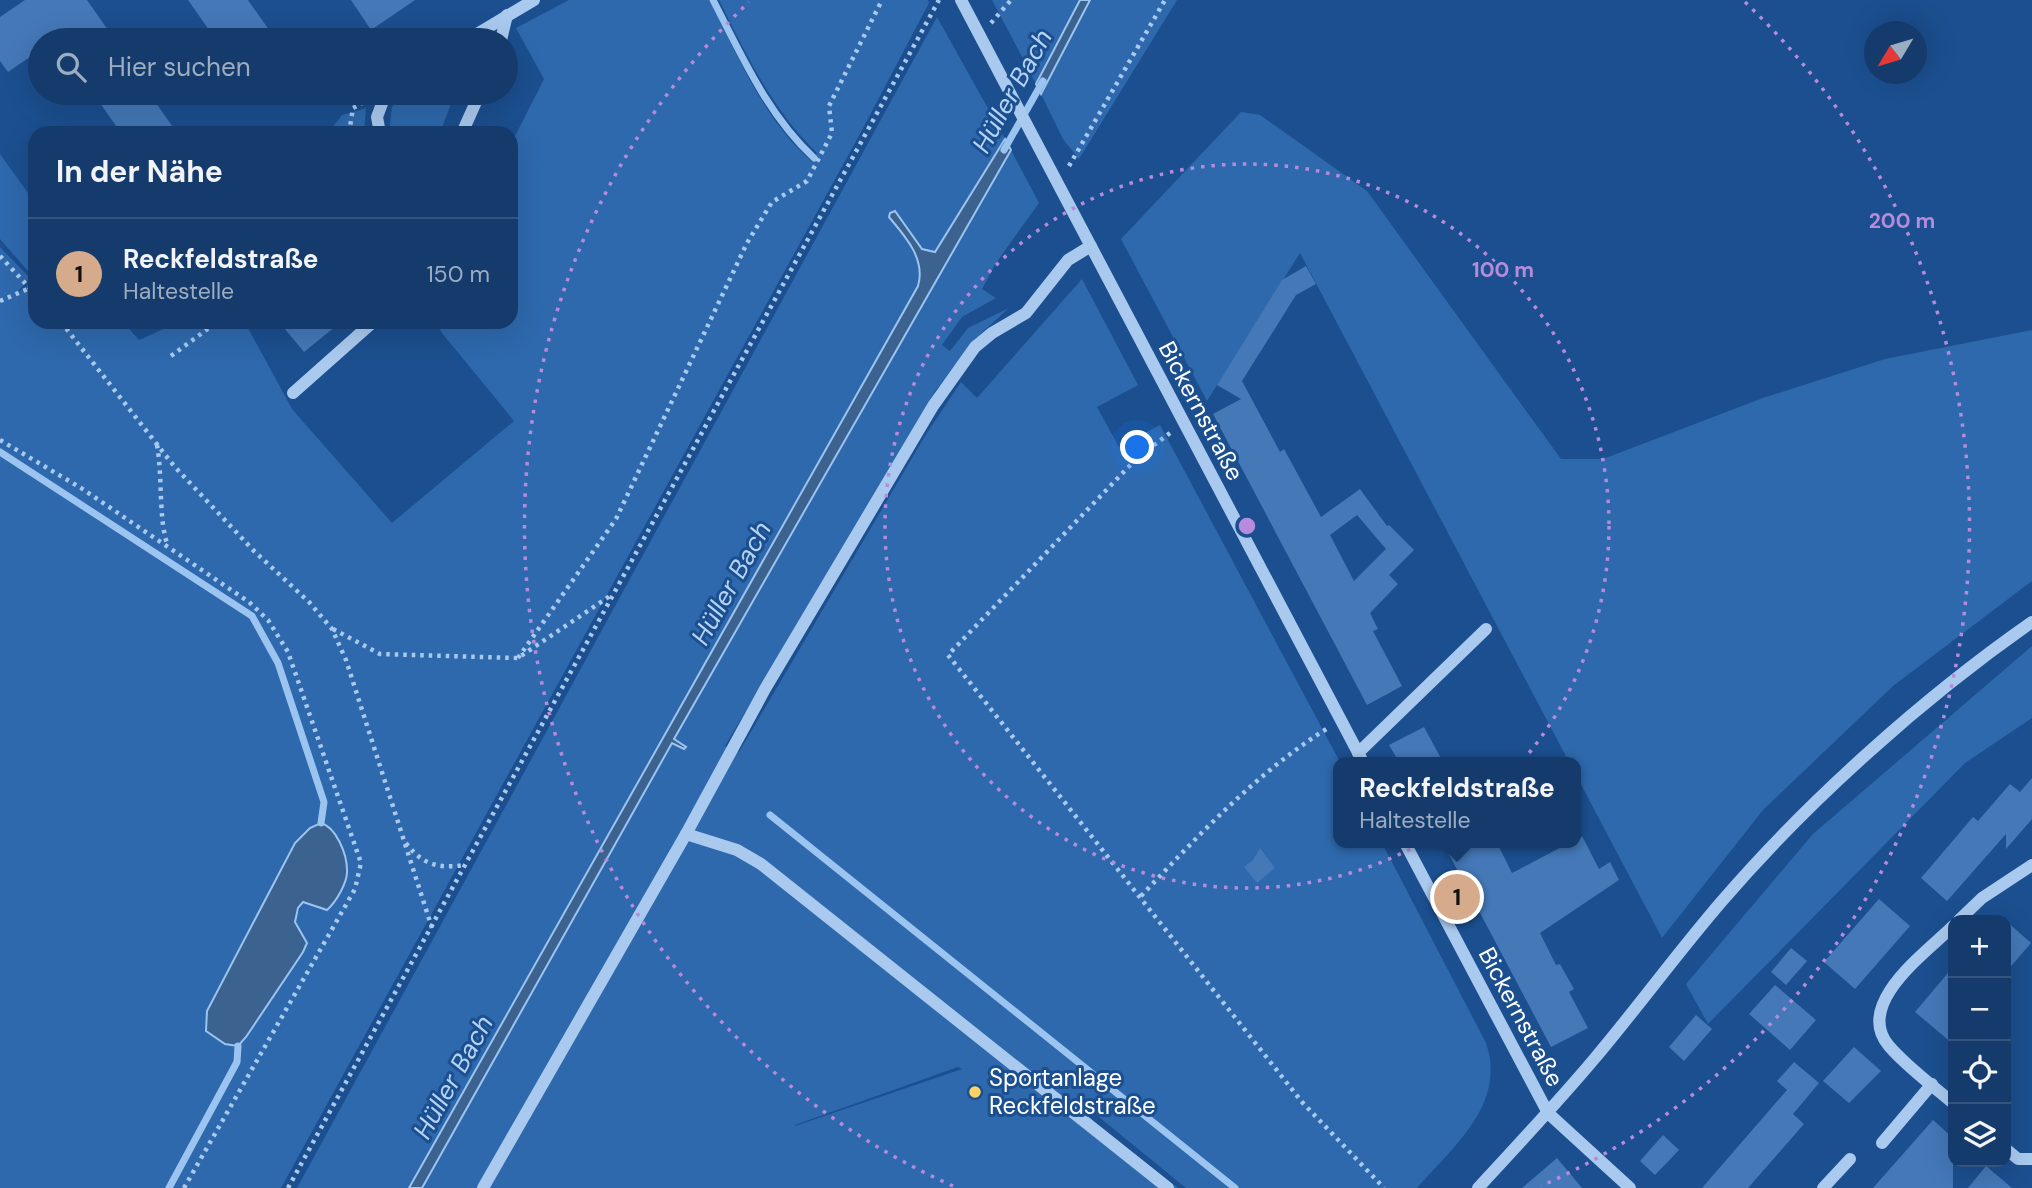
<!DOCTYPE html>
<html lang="de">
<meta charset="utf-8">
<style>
:root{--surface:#143b6b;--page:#1d4271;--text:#f1f3f6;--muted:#9dadc1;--line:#33557e;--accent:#d6ab8b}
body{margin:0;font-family:"DM Sans",sans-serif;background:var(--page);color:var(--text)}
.controls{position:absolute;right:21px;bottom:21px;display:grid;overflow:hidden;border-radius:14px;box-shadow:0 7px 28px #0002}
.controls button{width:63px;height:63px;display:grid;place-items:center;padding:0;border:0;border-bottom:2px solid var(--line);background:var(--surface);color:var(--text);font:35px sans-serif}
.compass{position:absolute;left:1864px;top:21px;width:63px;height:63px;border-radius:50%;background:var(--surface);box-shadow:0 7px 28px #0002;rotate:232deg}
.you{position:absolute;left:1138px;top:448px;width:24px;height:24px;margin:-18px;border:5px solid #fff;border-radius:50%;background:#1a73e8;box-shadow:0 0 0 10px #1a73e833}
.badge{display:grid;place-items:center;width:46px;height:46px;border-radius:50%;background:var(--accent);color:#111;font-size:23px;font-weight:700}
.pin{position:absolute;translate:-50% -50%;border:4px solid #fff;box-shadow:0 2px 7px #0006}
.popup{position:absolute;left:1333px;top:757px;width:248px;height:91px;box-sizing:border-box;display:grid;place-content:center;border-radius:14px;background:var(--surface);filter:drop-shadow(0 2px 5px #0005);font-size:23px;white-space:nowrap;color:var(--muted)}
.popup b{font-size:26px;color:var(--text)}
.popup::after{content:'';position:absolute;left:50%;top:100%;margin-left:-14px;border:14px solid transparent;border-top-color:var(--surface)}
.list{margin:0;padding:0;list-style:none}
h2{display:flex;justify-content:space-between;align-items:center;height:91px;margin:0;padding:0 28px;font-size:30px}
h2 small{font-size:23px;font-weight:400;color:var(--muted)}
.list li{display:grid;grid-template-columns:46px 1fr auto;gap:21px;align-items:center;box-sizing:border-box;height:112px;padding:0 28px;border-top:2px solid var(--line)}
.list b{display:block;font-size:26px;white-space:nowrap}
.list p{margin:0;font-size:23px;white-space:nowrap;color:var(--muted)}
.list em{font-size:23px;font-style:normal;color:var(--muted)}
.icon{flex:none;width:38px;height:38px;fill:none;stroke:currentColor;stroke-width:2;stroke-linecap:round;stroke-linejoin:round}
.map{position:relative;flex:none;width:2032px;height:1188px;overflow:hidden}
.search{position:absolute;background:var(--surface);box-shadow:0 7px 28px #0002;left:28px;top:28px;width:490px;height:77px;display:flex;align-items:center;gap:18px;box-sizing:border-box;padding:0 24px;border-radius:38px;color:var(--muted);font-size:26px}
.panel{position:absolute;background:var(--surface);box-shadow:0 7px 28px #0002;left:28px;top:126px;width:490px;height:203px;border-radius:21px}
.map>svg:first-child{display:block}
.green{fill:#2e69ad;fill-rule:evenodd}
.water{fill:#3c6290;stroke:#9cc4f0;stroke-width:2}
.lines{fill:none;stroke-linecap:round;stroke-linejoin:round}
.stream{stroke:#9cc4f0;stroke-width:7}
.building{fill:#4478b7;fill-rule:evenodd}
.path{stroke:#a9c9ee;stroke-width:4.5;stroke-dasharray:3.5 5;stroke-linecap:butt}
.minor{stroke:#a9c9ee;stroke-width:12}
.ring{fill:none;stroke:#b68bdc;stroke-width:3.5;stroke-dasharray:3.5 7}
.poi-dot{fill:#ffd166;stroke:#1b4f8f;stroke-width:2.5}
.labels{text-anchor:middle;stroke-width:6;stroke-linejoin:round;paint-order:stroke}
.street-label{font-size:24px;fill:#fff;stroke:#1b4f8f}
.poi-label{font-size:24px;fill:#fff;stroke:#1b4f8f;text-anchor:start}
.water-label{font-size:26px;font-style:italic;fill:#b5d3f5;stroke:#1b4f8f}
.centre{fill:#b68bdc;stroke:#1b4f8f;stroke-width:3.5}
.ring-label{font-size:21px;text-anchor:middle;font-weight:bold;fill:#b68bdc;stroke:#1b4f8f;stroke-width:6;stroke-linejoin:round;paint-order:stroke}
</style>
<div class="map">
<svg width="2032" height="1188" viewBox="0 0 2032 1188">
<rect width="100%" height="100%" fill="#1b4f8f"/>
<g class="green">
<path d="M 569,0 L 709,0 C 739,57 763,119 812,162 L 817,153 C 772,109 747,56 719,0 L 928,0 L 929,3 L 861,132 L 281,1188 L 0,1188 L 0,247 L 30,278 L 15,295 L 35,280 L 35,322 L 123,322 L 139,340 L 179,322 L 256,322 L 248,328 L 292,409 L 392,523 L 514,421 L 442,333 L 436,322 L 511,322 L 511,144 L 544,79 L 516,28 ZM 337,839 C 347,865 351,889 328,910 L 303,902 L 294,922 L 307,943 L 205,1020 L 295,843 Z"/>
<path d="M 992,0 L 1080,0 L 1036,84 L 1031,74 Z"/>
<path d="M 1090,0 L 1177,0 L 1079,159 L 1063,139 L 1041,94 Z"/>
<path d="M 937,17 L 1005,139 L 935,252 L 922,249 L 895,211 L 889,217 C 905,236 926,259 918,286 L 409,1188 L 297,1188 Z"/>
<path d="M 405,93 L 455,93 L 440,133 L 389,133 L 392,107 Z"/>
<path d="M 366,108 L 364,133 L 328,133 L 342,115 Z"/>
<path d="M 1241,112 L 1260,115 L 1367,191 L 1561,459 L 1603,459 L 1763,398 L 1885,359 L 2032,330 L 2032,581 L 1893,686 L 1763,810 L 1662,938 L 1576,775 L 1576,762 L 1569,762 L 1300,253 L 1207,401 L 1121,239 Z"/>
<path d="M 1011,150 L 1039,203 L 996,263 L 982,289 L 996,298 L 962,317 L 942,345 L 950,351 L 968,328 L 1009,308 L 975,339 L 936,390 L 725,746 L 739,752 L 925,436 L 961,382 L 977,398 L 1082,279 L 1138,385 L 1097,407 L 1119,447 L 1160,425 L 1340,762 L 1338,843 L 1382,843 L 1486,1043 C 1507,1104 1453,1147 1417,1188 L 1186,1188 L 1083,1104 L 1078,1110 L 1178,1188 L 422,1188 L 672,742 L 684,749 L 685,746 L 674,739 ZM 958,1067 L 962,1069 L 795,1126 L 795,1125 Z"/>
<path d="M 0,154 L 35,203 L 35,279 L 0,239 Z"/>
<path d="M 2032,646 L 2032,718 L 1965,763 L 1708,1024 L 1686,984 L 1813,834 Z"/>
</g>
<g class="water">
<path d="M 1080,0 L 1090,0 L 1041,94 L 1036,84 Z"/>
<path d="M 1005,139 L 1011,150 L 674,739 L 686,747 L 684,749 L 672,743 L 422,1188 L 409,1188 L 918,286 C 926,259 905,236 889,217 L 890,213 L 895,211 L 922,249 L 935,252 Z"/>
<path d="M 321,823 C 336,827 347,854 347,870 C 348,882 336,902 327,910 L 303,902 L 298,908 L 295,922 L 307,943 L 303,952 L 246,1037 L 238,1046 L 225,1044 L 206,1031 L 207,1011 L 295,843 L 310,828 Z"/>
</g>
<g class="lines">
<g class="stream">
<path d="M 713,0 C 742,56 767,114 814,158"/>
<path d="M 1004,150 L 1043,81"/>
<path d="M 0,452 L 252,616 L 278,663 L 324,802 L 321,823"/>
<path d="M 770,815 L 1235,1188"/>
<path d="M 169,1188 L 237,1062 L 238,1046"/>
</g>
</g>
<g class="building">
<path d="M 25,0 L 87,0 L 115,40 L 40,40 L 40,50 L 8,72 L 0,61 L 0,17 Z"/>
<path d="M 188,0 L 248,0 L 276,40 L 216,40 Z"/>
<path d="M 351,0 L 415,0 L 371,30 Z"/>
<path d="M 93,93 L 149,93 L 177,133 L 121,133 Z"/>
<path d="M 1306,266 L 1316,284 L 1296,295 L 1242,381 L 1280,452 L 1284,449 L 1321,517 L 1360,489 L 1387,526 L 1389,525 L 1414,550 L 1389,575 L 1398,584 L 1370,613 L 1378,629 L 1373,631 L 1402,686 L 1367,705 L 1213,414 L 1241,399 L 1217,385 L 1282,280 ZM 1357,515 L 1386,549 L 1354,581 L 1330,535 Z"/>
<path d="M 279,322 L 341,322 L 304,352 Z"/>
<path d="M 1424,727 L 1443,762 L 1399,762 L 1389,745 Z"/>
<path d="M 2032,778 L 2032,819 L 2006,849 L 2006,834 L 1947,901 L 1921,878 L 1973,817 L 1978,821 L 2010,784 L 2020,792 Z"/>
<path d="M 1582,836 L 1599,869 L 1610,862 L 1619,880 L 1540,933 L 1556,965 L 1560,964 L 1574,989 L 1569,992 L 1588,1028 L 1551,1047 L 1443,843 L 1497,843 L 1512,873 L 1569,843 L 1576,843 Z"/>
<path d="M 1260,848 L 1275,868 L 1257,883 L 1244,867 L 1253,860 Z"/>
<path d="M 1879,899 L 1910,926 L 1855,989 L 1824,962 Z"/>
<path d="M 2006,921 L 2031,943 L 2006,972 Z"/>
<path d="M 1791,948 L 1807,961 L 1786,985 L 1771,972 Z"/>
<path d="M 1953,967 L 1953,1044 L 1915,1012 Z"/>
<path d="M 1775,985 L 1816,1020 L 1790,1050 L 1749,1014 Z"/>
<path d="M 1696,1015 L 1712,1029 L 1684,1061 L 1669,1047 Z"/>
<path d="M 1854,1047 L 1881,1071 L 1849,1103 L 1823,1081 Z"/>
<path d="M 1794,1062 L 1819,1083 L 1793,1114 L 1804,1124 L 1748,1188 L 1702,1188 L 1787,1090 L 1777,1081 Z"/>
<path d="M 1933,1120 L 1953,1138 L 1953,1188 L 1873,1188 Z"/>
<path d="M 1663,1135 L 1679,1150 L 1655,1175 L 1640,1161 Z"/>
<path d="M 1557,1158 L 1582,1188 L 1522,1188 Z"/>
<path d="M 1986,1166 L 2012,1188 L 1968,1188 Z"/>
</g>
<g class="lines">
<g class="path">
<path d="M 991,23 L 1011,0"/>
<path d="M 349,133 L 353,108 L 364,102"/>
<path d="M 1069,166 L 1165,0"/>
<path d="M 0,256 L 35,294"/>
<path d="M 0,301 L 30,288"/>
<path d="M 61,322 L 174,466 L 254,551 L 309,602 L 332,629 L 346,660 L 432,928"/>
<path d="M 171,356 L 217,322"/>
<path d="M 1170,433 L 1138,457 L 948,655 L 1302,1102 L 1384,1188"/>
<path d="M 0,440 L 81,488 L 249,602 L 268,620 L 288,652 L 361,863 L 355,889 L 184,1188"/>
<path d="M 157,445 C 163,478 158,520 168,546"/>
<path d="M 333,629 L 380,654 L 518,658 L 610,596"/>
<path d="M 518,658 L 616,519 L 747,243 L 772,202 L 807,181 L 832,133 L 829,106 L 882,0"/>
<path d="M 406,843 C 422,865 440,869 465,865"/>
<path d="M 1141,896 C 1199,835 1256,773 1328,728"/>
<path d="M 288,1188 L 939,0"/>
</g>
<g class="minor">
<path d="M 961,0 L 1363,762"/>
<path d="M 467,40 L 534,0"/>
<path d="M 501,40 L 507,15"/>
<path d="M 380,133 L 377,117 L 386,93"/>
<path d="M 462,133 L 480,93"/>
<path d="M 293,393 L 373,322"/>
<path d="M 1358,753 L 1486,629"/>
<path d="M 686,834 L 765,689 L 933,406 L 975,347 L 992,333 L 1026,313 L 1068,260 L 1091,246"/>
<path d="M 1405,843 L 1548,1113 L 1630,1188"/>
<path d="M 1959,920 L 1982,898 L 2032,865"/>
<path d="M 1953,926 C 1927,952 1853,1004 1889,1046 C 1907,1067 1932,1085 1953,1103"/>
<path d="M 1882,1143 L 1932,1084"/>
<path d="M 2006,1149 L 2018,1159 L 2032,1159"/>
<path d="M 483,1188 L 686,834 L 737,850 L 761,864 L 1168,1188"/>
<path d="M 1478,1188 C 1518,1145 1558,1102 1595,1058 C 1638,1007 1678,952 1722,901 C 1808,801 1923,698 2032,622"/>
<path d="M 1823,1188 L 1850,1159"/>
</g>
</g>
<g class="ring">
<circle cx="1247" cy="526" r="362"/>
<path d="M953 1186A723 723 0 0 1 749 2M1745 2A723 723 0 0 1 1541 1186"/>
</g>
<circle class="poi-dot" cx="975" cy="1092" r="7"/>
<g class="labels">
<g class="street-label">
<text transform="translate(1201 411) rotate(62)" y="8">Bickernstraße</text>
<text transform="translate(1521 1017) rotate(62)" y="8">Bickernstraße</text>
</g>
<g class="poi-label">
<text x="989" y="1086">Sportanlage<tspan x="989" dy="28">Reckfeldstraße</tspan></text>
</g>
<g class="water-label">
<text transform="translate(1012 91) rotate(-61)" y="9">Hüller Bach</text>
<text transform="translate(731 583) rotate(-61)" y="9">Hüller Bach</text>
<text transform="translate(453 1077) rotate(-61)" y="9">Hüller Bach</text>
</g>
</g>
<circle cx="1247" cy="526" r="10" class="centre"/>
<g class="ring-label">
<text x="1902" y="228">200 m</text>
<text x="1503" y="277">100 m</text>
</g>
</svg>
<div class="controls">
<button>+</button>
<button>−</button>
<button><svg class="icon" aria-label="locate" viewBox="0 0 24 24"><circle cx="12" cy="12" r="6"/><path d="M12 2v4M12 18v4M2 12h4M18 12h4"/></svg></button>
<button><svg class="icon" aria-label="layers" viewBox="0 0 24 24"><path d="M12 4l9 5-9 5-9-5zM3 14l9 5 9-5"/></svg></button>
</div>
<svg class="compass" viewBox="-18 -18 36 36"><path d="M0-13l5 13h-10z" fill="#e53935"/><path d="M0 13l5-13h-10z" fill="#9dadc1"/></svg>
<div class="you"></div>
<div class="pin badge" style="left:1457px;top:897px">1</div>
<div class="popup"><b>Reckfeldstraße</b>Haltestelle</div>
<div class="search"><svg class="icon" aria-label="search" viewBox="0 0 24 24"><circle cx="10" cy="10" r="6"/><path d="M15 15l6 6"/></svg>Hier suchen</div>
<section class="panel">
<h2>In der Nähe<small></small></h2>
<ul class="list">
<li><span class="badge">1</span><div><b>Reckfeldstraße</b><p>Haltestelle</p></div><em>150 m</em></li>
</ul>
</section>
</div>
